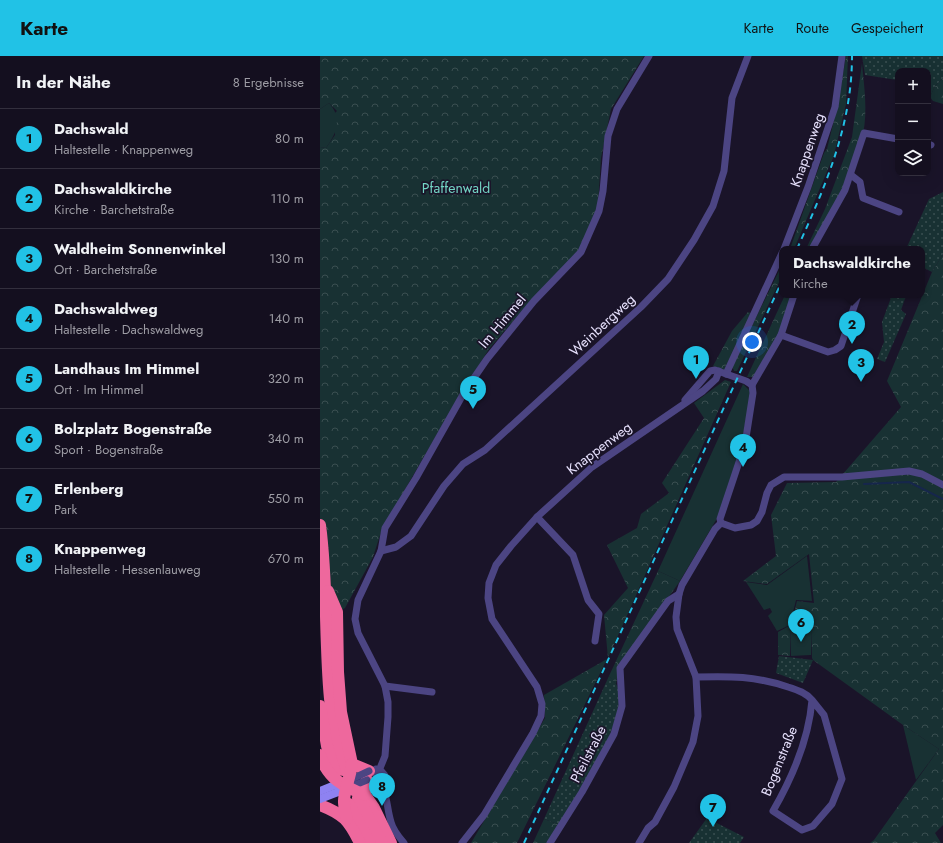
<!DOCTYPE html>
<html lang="de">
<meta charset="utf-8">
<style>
:root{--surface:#140f1f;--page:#1d1828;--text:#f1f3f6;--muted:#9d9ca4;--line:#332f3d;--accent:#21c2e6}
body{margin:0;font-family:Jost,sans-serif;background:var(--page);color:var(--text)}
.controls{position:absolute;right:12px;top:12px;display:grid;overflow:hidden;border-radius:8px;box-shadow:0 4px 16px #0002}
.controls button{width:36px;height:36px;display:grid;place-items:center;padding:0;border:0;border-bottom:1px solid var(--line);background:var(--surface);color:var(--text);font:20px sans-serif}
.you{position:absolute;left:432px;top:286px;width:14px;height:14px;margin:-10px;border:3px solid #fff;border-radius:50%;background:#1a73e8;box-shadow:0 0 0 6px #1a73e833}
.badge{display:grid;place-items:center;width:26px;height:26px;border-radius:50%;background:var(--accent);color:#111;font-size:13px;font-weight:700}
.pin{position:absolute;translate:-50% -33px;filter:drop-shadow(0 1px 2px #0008)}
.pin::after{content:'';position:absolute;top:21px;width:14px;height:12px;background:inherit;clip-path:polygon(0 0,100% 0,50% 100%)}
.popup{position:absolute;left:459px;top:190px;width:146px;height:52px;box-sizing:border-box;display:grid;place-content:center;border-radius:8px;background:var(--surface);filter:drop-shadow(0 1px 3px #0005);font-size:13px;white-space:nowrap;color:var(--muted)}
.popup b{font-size:15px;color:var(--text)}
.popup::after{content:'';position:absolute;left:50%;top:100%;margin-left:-8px;border:8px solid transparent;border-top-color:var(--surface)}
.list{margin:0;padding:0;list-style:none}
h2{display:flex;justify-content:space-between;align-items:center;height:52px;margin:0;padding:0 16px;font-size:17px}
h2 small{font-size:13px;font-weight:400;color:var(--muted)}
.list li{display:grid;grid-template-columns:26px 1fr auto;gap:12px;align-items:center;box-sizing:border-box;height:60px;padding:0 16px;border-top:1px solid var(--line)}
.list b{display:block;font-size:15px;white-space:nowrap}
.list p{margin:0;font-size:13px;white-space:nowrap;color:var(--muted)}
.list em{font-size:13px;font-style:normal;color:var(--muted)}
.icon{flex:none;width:22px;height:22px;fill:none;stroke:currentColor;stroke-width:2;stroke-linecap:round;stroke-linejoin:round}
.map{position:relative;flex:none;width:623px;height:787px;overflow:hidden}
header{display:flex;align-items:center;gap:24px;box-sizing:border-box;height:56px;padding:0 20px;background:var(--accent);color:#111}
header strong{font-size:19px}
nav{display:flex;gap:22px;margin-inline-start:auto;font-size:14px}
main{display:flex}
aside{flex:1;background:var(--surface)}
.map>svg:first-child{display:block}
.grass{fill:#183133}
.forest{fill:url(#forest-crowns)}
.park{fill:url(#park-dots)}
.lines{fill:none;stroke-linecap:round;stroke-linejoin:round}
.stream{stroke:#16264c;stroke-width:2}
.street{stroke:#4c4583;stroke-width:7}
.highway{stroke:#ee689d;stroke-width:12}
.rail{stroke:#21c2e6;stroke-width:2;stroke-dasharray:6 5;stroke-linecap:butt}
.street-bridge{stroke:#4c4583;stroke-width:7}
.secondary-bridge{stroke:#8e82f1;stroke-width:8}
.highway-bridge{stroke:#ee689d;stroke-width:12}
.labels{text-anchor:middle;stroke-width:3.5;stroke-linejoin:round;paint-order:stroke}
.street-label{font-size:14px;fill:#e6e0fc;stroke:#1a1429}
.park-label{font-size:14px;fill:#73d5c5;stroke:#1a1429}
</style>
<header>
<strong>Karte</strong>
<nav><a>Karte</a><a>Route</a><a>Gespeichert</a></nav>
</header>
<main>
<aside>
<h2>In der Nähe<small>8 Ergebnisse</small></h2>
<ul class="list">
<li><span class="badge">1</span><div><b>Dachswald</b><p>Haltestelle · Knappenweg</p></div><em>80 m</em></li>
<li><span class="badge">2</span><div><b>Dachswaldkirche</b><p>Kirche · Barchetstraße</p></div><em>110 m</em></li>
<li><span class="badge">3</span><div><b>Waldheim Sonnenwinkel</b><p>Ort · Barchetstraße</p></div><em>130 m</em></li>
<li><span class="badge">4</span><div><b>Dachswaldweg</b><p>Haltestelle · Dachswaldweg</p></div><em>140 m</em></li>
<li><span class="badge">5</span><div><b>Landhaus Im Himmel</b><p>Ort · Im Himmel</p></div><em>320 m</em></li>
<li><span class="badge">6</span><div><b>Bolzplatz Bogenstraße</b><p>Sport · Bogenstraße</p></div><em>340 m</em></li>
<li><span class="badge">7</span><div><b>Erlenberg</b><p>Park</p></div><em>550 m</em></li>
<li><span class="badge">8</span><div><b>Knappenweg</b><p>Haltestelle · Hessenlauweg</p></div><em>670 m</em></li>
</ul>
</aside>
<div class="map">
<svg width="623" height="787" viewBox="0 0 623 787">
<defs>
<pattern id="forest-crowns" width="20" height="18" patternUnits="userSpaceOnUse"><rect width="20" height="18" fill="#183133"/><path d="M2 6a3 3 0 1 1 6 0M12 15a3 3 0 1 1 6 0" fill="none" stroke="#3a4f51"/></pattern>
<pattern id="park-dots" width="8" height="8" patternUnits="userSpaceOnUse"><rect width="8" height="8" fill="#183133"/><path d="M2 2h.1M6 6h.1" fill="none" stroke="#3a4f51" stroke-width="1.8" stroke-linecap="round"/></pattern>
</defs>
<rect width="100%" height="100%" fill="#1a1429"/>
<g class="grass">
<path d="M 9,47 C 23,63 17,76 6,92 L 0,91 L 0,53 Z"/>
<path d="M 423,328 L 430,335 L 430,341 L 421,390 L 399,459 L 360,525 L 338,515 Z"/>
<path d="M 487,500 L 492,545 L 476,544 L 470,569 L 457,575 L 448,560 L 452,556 L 450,552 L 444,554 L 426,526 L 447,529 Z"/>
<path d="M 491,572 L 491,599 L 471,600 L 471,573 Z"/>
<path d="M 583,669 L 619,693 L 596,724 Z"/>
</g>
<g class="forest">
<path d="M 0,0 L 324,0 L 291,53 L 281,102 L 278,149 L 258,199 L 211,244 L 169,293 L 138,342 L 62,473 L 53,501 L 25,552 L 0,565 L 0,91 L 6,92 L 15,79 L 15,71 L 17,66 L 13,59 L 17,55 L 9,47 L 0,53 Z"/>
<path d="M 526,0 L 528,0 L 526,48 L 514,99 L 474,193 L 470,193 L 504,97 L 507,93 L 518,48 Z"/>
<path d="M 542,7 C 544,30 548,55 543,78 C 535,118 510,157 491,193 L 486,193 L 505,153 L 532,81 Z"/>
<path d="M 623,22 L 623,48 L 613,45 L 610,41 L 615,30 Z"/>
<path d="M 623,198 L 623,769 L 615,777 L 621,787 L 550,787 L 554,784 L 619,693 L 583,669 L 493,604 L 492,602 L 491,572 L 471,572 L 470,600 L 458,599 L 458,576 L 471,569 L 477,545 L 494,547 L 489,498 L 447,528 L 423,525 L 456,500 L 451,459 L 467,427 L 516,426 L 581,351 L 567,325 L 612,216 Z"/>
<path d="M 462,209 L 462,220 L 417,315 L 414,315 L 412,310 Z"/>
<path d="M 465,239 L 473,239 L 460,277 L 435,321 L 427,321 Z"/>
<path d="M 428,256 L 433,258 L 404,314 L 393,310 L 412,275 Z"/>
<path d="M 405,324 L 411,326 L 288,602 L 284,559 L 308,532 L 287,489 L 317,472 L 321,458 L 349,437 L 342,427 L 384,362 L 374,347 Z"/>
<path d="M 338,515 L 360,525 L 299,611 L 296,628 L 289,620 Z"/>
<path d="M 287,603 L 197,787 L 151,787 L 225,662 L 224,639 Z"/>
<path d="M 224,763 L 240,769 L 228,787 L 213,787 Z"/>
</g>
<g class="park">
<path d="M 542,0 L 623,0 L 623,22 L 615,30 L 610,41 L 608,40 L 608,15 L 578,15 L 578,31 L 577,24 L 545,19 Z"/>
<path d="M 623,136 L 623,198 L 612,216 L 602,211 L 602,193 L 586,193 L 609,143 Z"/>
<path d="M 572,239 L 586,240 L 581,254 L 586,258 L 565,306 L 557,303 L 564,286 L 562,266 Z"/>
<path d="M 459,600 L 493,604 L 483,627 L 456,617 Z"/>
<path d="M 289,620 C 292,623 297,628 298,632 C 308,666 257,738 240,769 L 224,763 Z"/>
<path d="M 387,762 L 424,781 L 420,787 L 369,787 Z"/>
</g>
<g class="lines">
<path class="stream" d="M 544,428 L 589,426 L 623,443"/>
<g class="street">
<path d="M 608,88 L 611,89"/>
<path d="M 531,119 L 540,126 L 543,142 L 579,156"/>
<path d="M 464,193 L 488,131 L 515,51 L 522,0"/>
<path d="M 492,193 L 525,134 L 544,77 L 578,83"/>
<path d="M 461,279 L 508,296 L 515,294 L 521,290 L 538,239"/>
<path d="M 406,318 L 462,197"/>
<path d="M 432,329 L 461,279 L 474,239"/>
<path d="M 365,344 L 390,315 L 395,314 L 426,325 L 432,329 L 433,337 L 425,388 L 400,463 L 401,467"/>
<path d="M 217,461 L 253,499 L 268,544 L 279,558 L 275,585"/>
<path d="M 401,467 L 415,472 L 431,469 L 437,465 L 442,456 L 447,437 L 451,429 L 464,421 L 522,421 L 589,415 L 602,418 L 623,429"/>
<path d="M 61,495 L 76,491 L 91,480 L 124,430 L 143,408 L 165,394 L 321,251 L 348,223 L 374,184 L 393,150 L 404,115 L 412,42 L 428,0"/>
<path d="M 376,621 C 411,620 435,620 468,631 C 478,634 486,637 492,644 C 489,682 472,722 453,755 L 482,774 L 493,770 L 512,748 L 522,723 L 504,659 L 492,644"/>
<path d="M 65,630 L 112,636"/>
<path d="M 56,713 C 67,715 68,728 67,737"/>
<path d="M 56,722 L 65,700 L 68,661 L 68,646 L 65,630 L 38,577 L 35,563 L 38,544 L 61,495 L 65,472 L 96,422 L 145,335 L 167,303 L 214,245 L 261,196 L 279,155 L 283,135 L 288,80 L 297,53 L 329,0"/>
<path d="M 56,722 C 68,734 66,750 71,766 C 73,774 78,780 84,787"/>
<path d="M 142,787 L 164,759 L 213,677 L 221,660 L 222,648 L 217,631 L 172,563 L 168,542 L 169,527 L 176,509 L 191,490 L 217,461 L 272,411 L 383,335 L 396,323 L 399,315"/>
<path d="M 230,787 L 262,736 L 294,678 L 302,650 L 300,612 L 348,545 L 359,538"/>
<path d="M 319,787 L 328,772 L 335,766 L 354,731 L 373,686 L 378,660 L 376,621 L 357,573 L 356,561 L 359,538 L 362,529 L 395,473 L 401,467"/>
</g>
<g class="highway">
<path d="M 0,469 C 11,550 0,637 23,714"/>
<path d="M 8,535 L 17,556 L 18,616 L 21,656 L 32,708 L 49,715"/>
<path d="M 0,650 L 7,690 L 15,717"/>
<path d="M 47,724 L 45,730 L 45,739 L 54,752 L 71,787"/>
<path d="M 38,742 L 62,787"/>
<path d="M 29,748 L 50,787"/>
<path d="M 0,749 C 24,758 29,765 40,787"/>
</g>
<g class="rail">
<path d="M 477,193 C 505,131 532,70 532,0"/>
<path d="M 204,787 L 462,225"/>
</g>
<g class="street-bridge">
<path d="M 28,727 L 32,723 L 49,715"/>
<path d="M 27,730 L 35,729 L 47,724"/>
</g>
<g class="secondary-bridge">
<path d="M 0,735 L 15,729 L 24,730"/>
<path d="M 0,743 L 18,736 L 25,730"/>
</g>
<g class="highway-bridge">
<path d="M 0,699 C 8,723 23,730 45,739"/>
<path d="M 27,763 C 19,741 29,729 32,708"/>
</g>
</g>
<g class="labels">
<g class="street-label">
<text transform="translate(487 94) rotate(-71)" y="5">Knappenweg</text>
<text transform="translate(182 265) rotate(-50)" y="5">Im Himmel</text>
<text transform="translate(282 269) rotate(-43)" y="5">Weinbergweg</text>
<text transform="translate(279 392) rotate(-37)" y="5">Knappenweg</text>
<text transform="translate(268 698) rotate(-63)" y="5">Pfeilstraße</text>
<text transform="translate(459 705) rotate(-68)" y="5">Bogenstraße</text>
</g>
<g class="park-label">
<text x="136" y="137">Pfaffenwald</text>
</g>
</g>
</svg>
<div class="controls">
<button>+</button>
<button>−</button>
<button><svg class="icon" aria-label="layers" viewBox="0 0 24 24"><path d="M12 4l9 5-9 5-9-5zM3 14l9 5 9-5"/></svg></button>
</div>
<div class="you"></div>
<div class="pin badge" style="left:376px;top:323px">1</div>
<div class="pin badge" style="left:532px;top:288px">2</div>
<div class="popup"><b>Dachswaldkirche</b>Kirche</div>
<div class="pin badge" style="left:541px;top:326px">3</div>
<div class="pin badge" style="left:423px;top:411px">4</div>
<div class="pin badge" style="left:153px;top:353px">5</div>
<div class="pin badge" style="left:481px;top:586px">6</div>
<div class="pin badge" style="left:393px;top:771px">7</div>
<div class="pin badge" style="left:62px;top:750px">8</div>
</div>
</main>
